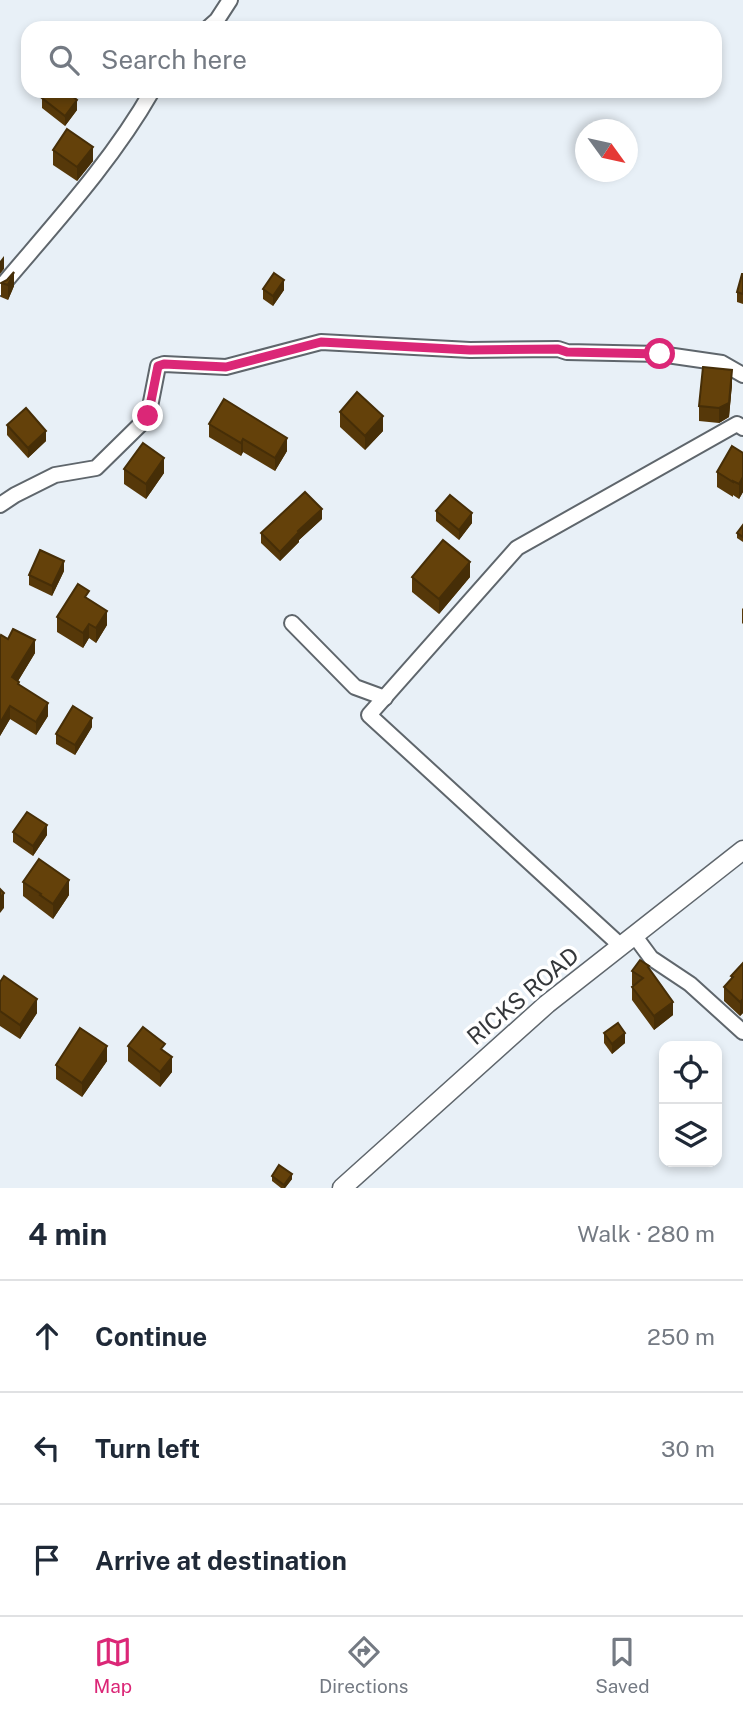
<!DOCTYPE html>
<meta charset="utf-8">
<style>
:root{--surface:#fff;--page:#f2f2f3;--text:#1f2937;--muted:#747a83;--line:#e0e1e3;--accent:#db2777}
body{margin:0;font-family:"Public Sans",sans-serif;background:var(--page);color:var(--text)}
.controls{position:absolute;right:21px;bottom:21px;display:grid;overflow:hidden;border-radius:14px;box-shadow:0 4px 10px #0003}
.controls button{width:63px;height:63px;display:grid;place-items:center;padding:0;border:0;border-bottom:2px solid var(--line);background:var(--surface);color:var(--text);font:35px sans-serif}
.compass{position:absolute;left:575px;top:119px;width:63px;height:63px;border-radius:50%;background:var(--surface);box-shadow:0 4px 10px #0003;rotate:123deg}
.stop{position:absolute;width:21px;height:21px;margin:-16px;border:5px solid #db2777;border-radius:50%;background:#fff}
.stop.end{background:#db2777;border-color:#fff;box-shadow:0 2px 7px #0008}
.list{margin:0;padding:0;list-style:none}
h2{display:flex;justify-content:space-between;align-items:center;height:91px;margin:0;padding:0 28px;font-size:30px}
h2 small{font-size:23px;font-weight:400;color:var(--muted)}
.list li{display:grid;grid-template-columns:46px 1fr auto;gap:21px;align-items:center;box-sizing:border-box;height:112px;padding:0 28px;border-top:2px solid var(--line)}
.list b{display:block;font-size:26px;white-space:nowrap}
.list em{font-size:23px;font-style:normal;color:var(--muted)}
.icon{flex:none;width:38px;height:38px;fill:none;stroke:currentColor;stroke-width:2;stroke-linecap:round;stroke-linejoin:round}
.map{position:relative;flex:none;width:743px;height:1188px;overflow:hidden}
.search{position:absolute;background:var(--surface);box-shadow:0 4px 10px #0003;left:21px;right:21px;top:21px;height:77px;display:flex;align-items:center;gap:18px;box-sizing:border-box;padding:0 24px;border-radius:21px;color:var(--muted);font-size:26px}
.sheet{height:427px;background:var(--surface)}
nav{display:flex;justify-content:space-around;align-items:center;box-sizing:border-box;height:98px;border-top:2px solid var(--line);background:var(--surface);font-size:19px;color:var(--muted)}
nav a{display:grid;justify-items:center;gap:4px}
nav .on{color:var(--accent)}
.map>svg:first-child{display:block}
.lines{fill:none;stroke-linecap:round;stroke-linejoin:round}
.minor-casing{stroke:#5f666c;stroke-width:18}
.tertiary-casing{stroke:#5f666c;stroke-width:21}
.minor{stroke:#fff;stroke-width:14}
.tertiary{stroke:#fff;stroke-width:18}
.wall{fill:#563809}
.shaded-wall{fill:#462e07}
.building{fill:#64410a;stroke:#462e07;stroke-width:2}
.route{stroke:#db2777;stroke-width:9}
.labels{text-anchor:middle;stroke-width:7;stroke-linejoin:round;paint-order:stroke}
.street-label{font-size:23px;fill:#34373a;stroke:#fff}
</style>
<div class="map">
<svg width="743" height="1188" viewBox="0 0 743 1188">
<rect width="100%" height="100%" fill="#e8f0f7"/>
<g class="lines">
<g class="minor-casing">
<g id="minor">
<path d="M 208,28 L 217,20 L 230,0"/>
<path d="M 0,288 C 53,225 111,163 152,91"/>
<path d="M 0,505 L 15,495 L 55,475 L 96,468 L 148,417 L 158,366 L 164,364 L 226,367 L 321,342 L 470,350 L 558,349 L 567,352 L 660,354 L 722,363 L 743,375"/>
<path d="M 292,623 L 355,687 L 385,698"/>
<path d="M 634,935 L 651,958 L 690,984 L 743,1032"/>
<path d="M 621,946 L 369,715 L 517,548 L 737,424 L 743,428"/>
</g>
</g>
<g class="tertiary-casing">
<path id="tertiary" d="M 342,1188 L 547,1004 L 743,850"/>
</g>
<use href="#minor" class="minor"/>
<use href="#tertiary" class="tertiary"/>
</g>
<g class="wall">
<path d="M 69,91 L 69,94 L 77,110 L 65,126 L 42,108 L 42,98 Z"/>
<path d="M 53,150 L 93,161 L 77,181 L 53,165 Z"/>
<path d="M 743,274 L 743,304 L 737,302 L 737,292 Z"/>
<path d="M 1,283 L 14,286 L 8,300 L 1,297 Z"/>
<path d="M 263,289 L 284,290 L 273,306 L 263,299 Z"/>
<path d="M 732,384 L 729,417 L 719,423 L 699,421 L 699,406 Z"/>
<path d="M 340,412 L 383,431 L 365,450 L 340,427 Z"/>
<path d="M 209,424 L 287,451 L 275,471 L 243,452 L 241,456 L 209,437 Z"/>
<path d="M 7,425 L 46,441 L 28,458 L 7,435 Z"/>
<path d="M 743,453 L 743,492 L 739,499 L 733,495 L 733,497 L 717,487 L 717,472 Z"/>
<path d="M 124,469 L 164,473 L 146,499 L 124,484 Z"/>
<path d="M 436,511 L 472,523 L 459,540 L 436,521 Z"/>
<path d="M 322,519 L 299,540 L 299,542 L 280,561 L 261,543 L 261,533 Z"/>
<path d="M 743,525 L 743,542 L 737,538 L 737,533 Z"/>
<path d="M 64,571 L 52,596 L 29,585 L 29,575 Z"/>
<path d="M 412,577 L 470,577 L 439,614 L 412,592 Z"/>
<path d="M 89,599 L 107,625 L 96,643 L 89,638 L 83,648 L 57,632 L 57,617 Z"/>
<path d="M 742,608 L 743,609 L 743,624 L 742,623 Z"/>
<path d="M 0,637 L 35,653 L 18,681 L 19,685 L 48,716 L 36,735 L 10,719 L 0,736 Z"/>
<path d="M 92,727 L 75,755 L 56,744 L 56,734 Z"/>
<path d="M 13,832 L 47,835 L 33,856 L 13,842 Z"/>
<path d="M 23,882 L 69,895 L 53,919 L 23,896 Z"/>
<path d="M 743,963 L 743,1013 L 740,1016 L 724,1001 L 724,987 L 731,979 L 731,976 Z"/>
<path d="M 649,969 L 673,1015 L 654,1030 L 632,1000 L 632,987 L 633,985 L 632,985 L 632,971 Z"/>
<path d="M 0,982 L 37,1013 L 20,1039 L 0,1026 Z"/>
<path d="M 604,1033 L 625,1043 L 612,1054 L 604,1043 Z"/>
<path d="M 128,1046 L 165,1052 L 172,1072 L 160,1087 L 128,1061 Z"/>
<path d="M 107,1061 L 82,1097 L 56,1079 L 56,1065 Z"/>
<path d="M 272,1176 L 292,1179 L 285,1188 L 281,1188 L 272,1181 Z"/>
</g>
<g class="shaded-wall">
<path d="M 77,100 L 77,110 L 65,126 L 65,116 Z"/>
<path d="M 93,147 L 93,161 L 77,181 L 77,167 Z"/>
<path d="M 4,256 L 4,269 L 0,274 L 0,261 Z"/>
<path d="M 14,272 L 14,286 L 8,300 L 8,285 Z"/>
<path d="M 284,280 L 284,290 L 273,306 L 273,296 Z"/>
<path d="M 732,370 L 732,384 L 729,417 L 719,423 L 719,408 Z"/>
<path d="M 383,416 L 383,431 L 365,450 L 365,436 Z"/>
<path d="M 46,431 L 46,441 L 28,458 L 28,448 Z"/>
<path d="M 287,438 L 287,451 L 275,471 L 275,458 Z"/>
<path d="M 243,439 L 243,452 L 241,456 L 241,443 Z"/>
<path d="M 164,458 L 164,473 L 146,499 L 146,484 Z"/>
<path d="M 743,477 L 743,492 L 739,499 L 739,484 Z"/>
<path d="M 322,509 L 322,519 L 299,540 L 299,542 L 280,561 L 280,552 L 298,531 Z"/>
<path d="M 472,513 L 472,523 L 459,540 L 459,530 Z"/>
<path d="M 64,561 L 64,571 L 52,596 L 52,586 Z"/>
<path d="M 470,562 L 470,577 L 439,614 L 439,599 Z"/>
<path d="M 107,611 L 107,625 L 96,643 L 96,628 Z"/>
<path d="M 89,624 L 89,638 L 83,648 L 83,633 Z"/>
<path d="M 35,640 L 35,653 L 12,691 L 12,677 Z"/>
<path d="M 48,703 L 48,716 L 36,735 L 36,722 Z"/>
<path d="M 10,706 L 10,719 L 0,736 L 0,723 Z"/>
<path d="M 92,718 L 92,727 L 75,755 L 75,745 Z"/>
<path d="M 47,825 L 47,835 L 33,856 L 33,846 Z"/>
<path d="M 69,880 L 69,895 L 53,919 L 53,904 Z"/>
<path d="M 4,893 L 4,908 L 0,913 L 0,898 Z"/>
<path d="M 37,999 L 37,1013 L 20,1039 L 20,1025 Z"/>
<path d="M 743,999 L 743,1013 L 740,1016 L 740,1002 Z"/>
<path d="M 673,1002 L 673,1015 L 654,1030 L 654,1016 Z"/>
<path d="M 625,1033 L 625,1043 L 612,1054 L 612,1044 Z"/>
<path d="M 107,1046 L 107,1061 L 82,1097 L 82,1083 Z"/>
<path d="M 172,1057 L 172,1072 L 160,1087 L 160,1072 Z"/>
<path d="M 292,1174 L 292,1179 L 285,1188 L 284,1188 L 284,1185 Z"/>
</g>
<g class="building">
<path d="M 521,24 L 527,28 L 518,28 Z"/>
<path d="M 48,91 L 66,91 L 77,100 L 65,116 L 42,98 Z"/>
<path d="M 67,129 L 93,147 L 77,167 L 53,150 Z"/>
<path d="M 14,272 L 8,285 L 1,283 L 7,280 Z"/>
<path d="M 274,273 L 284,280 L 273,296 L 263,289 Z"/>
<path d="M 742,274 L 743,274 L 743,294 L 737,292 Z"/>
<path d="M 703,367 L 732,370 L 729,403 L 719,408 L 699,406 Z"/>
<path d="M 357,392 L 383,416 L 365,436 L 340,412 Z"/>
<path d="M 224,399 L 287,438 L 275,458 L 243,439 L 241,443 L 209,424 Z"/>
<path d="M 26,408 L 46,431 L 28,448 L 7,425 Z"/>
<path d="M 143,443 L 164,458 L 146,484 L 124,469 Z"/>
<path d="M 732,446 L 743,453 L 743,477 L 739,484 L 733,481 L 733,482 L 717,472 Z"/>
<path d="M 305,492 L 322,509 L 298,531 L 299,532 L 280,552 L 261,533 Z"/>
<path d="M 450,495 L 472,513 L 459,530 L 436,511 Z"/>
<path d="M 743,525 L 743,537 L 737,533 Z"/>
<path d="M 443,540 L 470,562 L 439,599 L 412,577 Z"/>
<path d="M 40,550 L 64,561 L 52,586 L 29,575 Z"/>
<path d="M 78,584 L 89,591 L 85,597 L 107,611 L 96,628 L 89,624 L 83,633 L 57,617 Z"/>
<path d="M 13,629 L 35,640 L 12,677 L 19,682 L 18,684 L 48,703 L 36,722 L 10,706 L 0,723 L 0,637 L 1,635 L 8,639 Z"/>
<path d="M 73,706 L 92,718 L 75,745 L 56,734 Z"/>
<path d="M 27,812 L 47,825 L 33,846 L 13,832 Z"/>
<path d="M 39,859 L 69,880 L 53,904 L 40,895 L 41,894 L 23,882 Z"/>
<path d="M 0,889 L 4,893 L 0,898 Z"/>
<path d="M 640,960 L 649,966 L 648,967 L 673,1002 L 654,1016 L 632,987 L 643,978 L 632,971 Z"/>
<path d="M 743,963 L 743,999 L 740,1002 L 724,987 L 733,977 L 731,976 Z"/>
<path d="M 4,976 L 37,999 L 20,1025 L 0,1011 L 0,982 Z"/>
<path d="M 618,1023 L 625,1033 L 612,1044 L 604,1033 Z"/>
<path d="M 143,1027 L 165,1044 L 161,1049 L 172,1057 L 160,1072 L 128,1046 Z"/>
<path d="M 80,1028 L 107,1046 L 82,1083 L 56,1065 Z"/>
<path d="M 279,1165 L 292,1174 L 284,1185 L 272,1176 Z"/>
</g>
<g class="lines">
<path class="route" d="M 148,416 L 158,366 L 164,364 L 226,367 L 321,342 L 470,350 L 558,349 L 567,352 L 660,354"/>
</g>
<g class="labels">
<g class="street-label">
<text transform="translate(523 996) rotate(-40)" y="8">RICKS ROAD</text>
</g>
</g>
</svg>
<div class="controls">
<button><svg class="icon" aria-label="locate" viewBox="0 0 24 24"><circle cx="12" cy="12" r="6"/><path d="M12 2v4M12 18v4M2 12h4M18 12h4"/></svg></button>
<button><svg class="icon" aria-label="layers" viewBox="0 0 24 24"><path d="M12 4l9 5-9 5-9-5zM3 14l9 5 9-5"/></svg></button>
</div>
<svg class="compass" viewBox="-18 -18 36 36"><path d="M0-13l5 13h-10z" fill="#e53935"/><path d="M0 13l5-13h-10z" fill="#747a83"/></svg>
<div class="stop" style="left:660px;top:354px"></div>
<div class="stop end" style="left:148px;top:416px"></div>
<div class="search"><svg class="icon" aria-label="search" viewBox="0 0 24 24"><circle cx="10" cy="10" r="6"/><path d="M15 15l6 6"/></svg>Search here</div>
</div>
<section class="sheet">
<h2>4 min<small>Walk · 280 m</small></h2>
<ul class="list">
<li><svg class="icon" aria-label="ahead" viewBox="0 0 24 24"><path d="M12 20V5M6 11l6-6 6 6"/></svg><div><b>Continue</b></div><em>250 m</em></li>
<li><svg class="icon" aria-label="left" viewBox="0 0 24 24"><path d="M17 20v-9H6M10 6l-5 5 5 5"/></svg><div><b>Turn left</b></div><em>30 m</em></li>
<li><svg class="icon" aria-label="arrive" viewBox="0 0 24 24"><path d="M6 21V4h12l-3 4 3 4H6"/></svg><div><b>Arrive at destination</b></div></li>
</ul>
</section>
<nav>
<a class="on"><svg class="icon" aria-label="map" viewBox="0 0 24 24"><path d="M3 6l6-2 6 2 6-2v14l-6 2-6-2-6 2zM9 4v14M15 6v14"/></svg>Map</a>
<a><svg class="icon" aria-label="directions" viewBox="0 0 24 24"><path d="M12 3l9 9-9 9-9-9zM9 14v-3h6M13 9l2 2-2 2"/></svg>Directions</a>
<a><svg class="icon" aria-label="saved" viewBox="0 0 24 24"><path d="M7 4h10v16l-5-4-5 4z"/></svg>Saved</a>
</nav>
